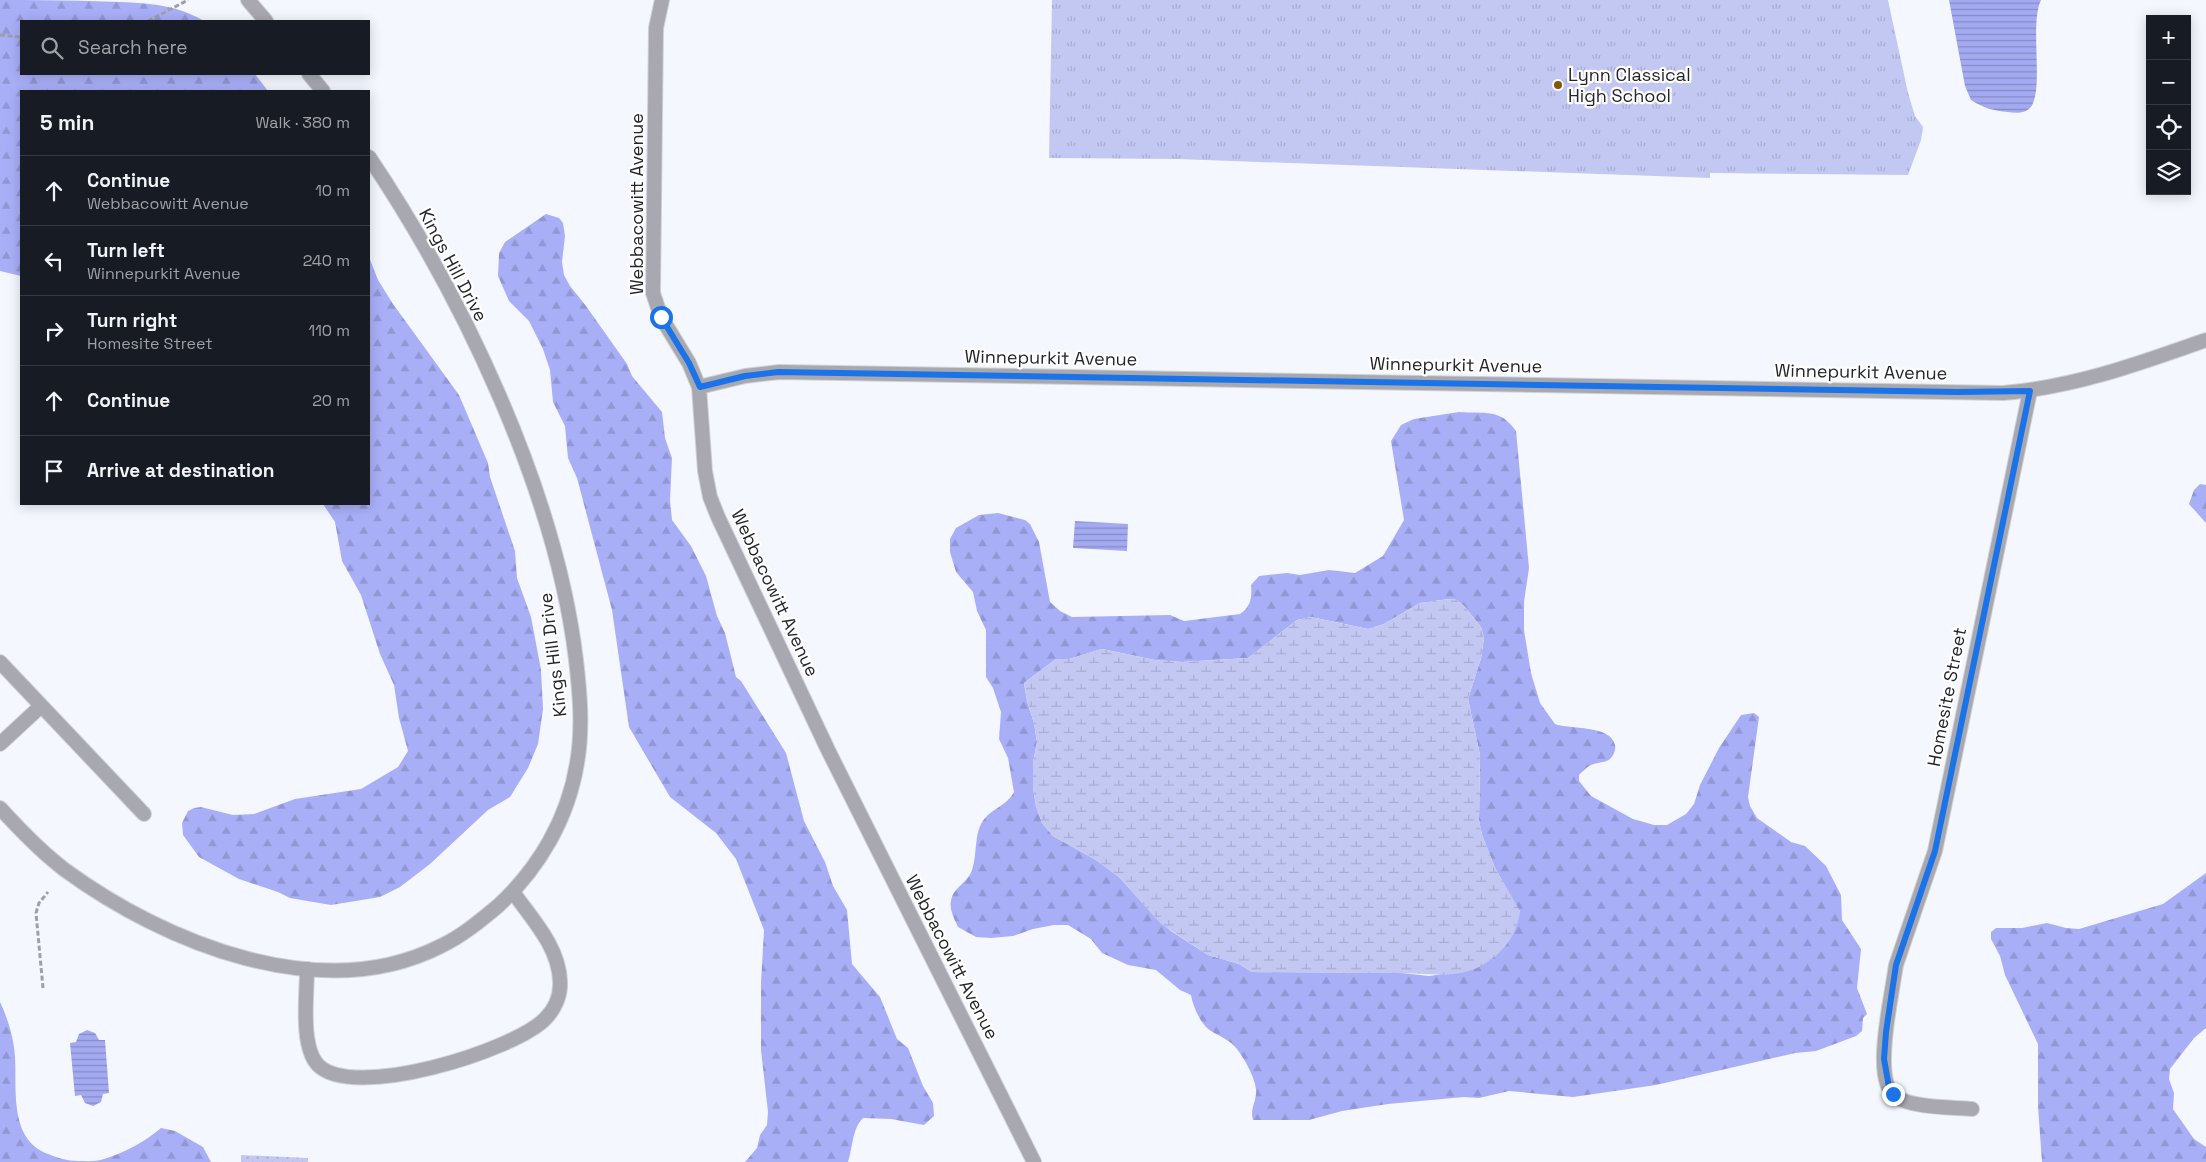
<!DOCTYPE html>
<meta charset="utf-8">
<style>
:root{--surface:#171b24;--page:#20242c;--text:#f1f3f6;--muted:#9ea1a6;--line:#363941}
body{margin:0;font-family:"Space Grotesk",sans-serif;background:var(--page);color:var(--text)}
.controls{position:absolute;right:15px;top:15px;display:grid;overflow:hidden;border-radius:0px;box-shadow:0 2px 12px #0003}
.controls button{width:45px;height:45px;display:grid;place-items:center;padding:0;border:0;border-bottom:1px solid var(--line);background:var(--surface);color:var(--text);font:25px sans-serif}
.stop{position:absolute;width:15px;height:15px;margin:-11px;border:4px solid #1a73e8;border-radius:50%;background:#fff}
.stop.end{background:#1a73e8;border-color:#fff;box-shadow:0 1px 5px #0008}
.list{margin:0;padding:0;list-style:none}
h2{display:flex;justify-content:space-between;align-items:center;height:65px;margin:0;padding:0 20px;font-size:21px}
h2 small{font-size:16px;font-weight:400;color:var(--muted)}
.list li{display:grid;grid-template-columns:32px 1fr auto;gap:15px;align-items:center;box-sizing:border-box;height:70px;padding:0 20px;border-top:1px solid var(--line)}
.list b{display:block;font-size:19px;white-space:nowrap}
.list p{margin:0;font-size:16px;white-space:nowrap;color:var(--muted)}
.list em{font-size:16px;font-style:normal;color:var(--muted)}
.icon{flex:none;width:28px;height:28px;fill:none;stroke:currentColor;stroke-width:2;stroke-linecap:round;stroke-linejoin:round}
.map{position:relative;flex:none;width:2206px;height:1162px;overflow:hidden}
.search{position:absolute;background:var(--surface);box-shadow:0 2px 12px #0003;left:20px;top:20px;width:350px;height:55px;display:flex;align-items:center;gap:12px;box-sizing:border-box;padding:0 18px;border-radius:0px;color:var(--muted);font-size:19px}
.panel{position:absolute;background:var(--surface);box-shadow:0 2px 12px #0003;left:20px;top:90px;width:350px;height:415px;border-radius:0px}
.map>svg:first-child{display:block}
.grass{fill:url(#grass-tufts)}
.forest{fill:url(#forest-firs);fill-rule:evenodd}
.wetland{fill:url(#wetland-marsh)}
.park{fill:url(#park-dots)}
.water{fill:url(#water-rules)}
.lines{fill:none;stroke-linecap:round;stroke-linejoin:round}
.service-casing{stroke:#cfd1d9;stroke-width:16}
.minor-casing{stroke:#cfd1d9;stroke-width:16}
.path{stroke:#9e9fa7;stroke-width:3;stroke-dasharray:5 2.5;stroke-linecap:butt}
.service{stroke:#a7a8b0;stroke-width:14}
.minor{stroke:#a7a8b0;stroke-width:14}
.route{stroke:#1a73e8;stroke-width:6}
.poi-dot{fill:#895500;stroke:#fff;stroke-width:2}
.labels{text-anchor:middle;stroke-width:4.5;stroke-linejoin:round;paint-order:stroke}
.poi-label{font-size:18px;fill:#24252c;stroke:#fff;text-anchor:start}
.street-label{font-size:18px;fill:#24252c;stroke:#fff}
</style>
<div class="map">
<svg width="2206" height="1162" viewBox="0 0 2206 1162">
<defs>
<pattern id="grass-tufts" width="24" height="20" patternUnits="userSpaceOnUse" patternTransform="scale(1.25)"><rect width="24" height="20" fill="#c3c8f3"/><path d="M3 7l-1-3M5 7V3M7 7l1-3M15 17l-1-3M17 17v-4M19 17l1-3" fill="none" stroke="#a7acd0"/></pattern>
<pattern id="forest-firs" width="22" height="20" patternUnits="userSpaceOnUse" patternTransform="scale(1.25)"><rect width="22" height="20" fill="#a9aff7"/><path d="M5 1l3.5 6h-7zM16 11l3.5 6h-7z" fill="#9196d4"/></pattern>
<pattern id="wetland-marsh" width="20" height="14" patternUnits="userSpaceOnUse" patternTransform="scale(1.25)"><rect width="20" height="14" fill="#c3c8f3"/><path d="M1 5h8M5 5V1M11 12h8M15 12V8" fill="none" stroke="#a7acd0"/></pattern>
<pattern id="park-dots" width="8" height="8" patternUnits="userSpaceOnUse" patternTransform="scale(1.25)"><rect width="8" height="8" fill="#c3c8f3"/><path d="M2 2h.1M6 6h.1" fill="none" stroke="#a7acd0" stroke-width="1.8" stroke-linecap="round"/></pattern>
<pattern id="water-rules" width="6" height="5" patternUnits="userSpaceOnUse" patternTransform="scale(1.25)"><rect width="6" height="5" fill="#a4aaf1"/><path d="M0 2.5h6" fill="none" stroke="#858ac3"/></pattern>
</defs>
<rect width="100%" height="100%" fill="#f5f7ff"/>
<path class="grass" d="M 1052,0 L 1888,0 L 1908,93 L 1915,116 L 1923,127 L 1921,140 L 1908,175 L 1710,173 L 1710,178 L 1177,159 L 1049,158 Z"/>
<g class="forest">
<path d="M 0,0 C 30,0 59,0 89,1 C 130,3 169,0 204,21 L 21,21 L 21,74 L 255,74 L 268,91 L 21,91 L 21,276 L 0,271 Z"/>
<path d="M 546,214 L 559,218 L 563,223 L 565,236 L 562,262 L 564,275 L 570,286 L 586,306 L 627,364 L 632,376 L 662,412 L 665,438 L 672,458 L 670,500 L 672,520 L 691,546 L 706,576 L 717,616 L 725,633 L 736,677 L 741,681 L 786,753 L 804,821 L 825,862 L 833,886 L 847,910 L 852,964 L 880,997 L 897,1039 L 908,1048 L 923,1086 L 933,1103 L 934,1116 L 924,1125 L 891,1119 L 863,1118 C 852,1129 853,1147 848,1162 L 745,1162 L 757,1148 L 760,1135 L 767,1125 L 768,1112 L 761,1050 L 761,983 L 764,930 L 736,859 L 716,833 L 670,797 L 629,727 L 612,610 L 577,478 L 568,458 L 565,426 L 553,402 L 550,370 L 543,349 L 529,321 L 509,301 L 498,276 L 499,253 L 505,242 Z"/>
<path d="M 369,257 L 378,280 L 393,304 L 459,395 L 488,463 L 490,477 L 515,551 L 517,578 L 531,617 L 541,670 L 543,709 L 538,744 L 528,768 L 510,797 L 488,810 L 430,864 L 400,887 L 380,897 L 331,905 L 290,898 L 278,892 L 239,879 L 199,857 L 183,835 L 182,823 L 188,811 L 194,808 L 201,807 L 233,815 L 254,814 L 295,799 L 361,789 L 398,767 L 408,751 L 399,718 L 394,685 L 380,654 L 361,595 L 342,561 L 335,522 L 323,504 L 369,504 Z"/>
<path d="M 1459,412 C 1485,414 1500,408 1516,431 L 1529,568 L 1524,602 L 1524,630 L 1531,673 L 1540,703 L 1555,724 C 1570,730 1610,724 1615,745 C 1616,750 1614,755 1610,759 C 1605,763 1597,762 1591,765 C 1587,767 1583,771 1579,775 L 1579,781 L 1591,796 L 1633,819 L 1654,825 L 1667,825 L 1686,814 L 1694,804 L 1700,785 L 1719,748 L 1741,715 L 1754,713 L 1759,717 L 1748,797 L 1750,806 L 1757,818 L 1791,842 L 1805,846 L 1826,866 L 1841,895 L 1842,920 L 1861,949 L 1857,988 L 1867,1014 L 1863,1018 L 1862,1031 L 1856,1036 L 1816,1051 L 1795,1053 L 1656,1085 L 1573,1097 L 1509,1091 L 1479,1098 L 1464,1097 L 1388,1104 L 1342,1111 L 1309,1120 L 1253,1120 C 1250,1110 1255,1104 1256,1094 C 1258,1082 1244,1058 1237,1049 C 1230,1040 1221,1037 1211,1031 C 1201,1025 1193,1007 1191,995 L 1180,990 L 1156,970 L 1128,965 L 1102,953 L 1091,939 L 1068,925 L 1054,925 L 1033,929 L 1013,936 L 991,938 L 976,937 L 958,927 C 955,920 949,910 951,901 C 953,887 968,883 972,870 C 978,853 973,832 985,818 C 994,808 1007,805 1014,792 L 1008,758 L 999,739 L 1001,712 L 993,688 L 986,677 L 986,630 L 977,611 L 973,592 L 956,572 L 950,552 L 950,539 L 956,528 L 979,515 L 998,513 L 1025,520 L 1030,524 L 1039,542 L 1050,602 L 1060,611 L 1072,617 L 1170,615 L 1184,621 L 1240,614 C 1251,606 1252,598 1251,585 L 1259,576 L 1287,573 L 1300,575 L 1329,570 L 1355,573 L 1383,556 L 1404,520 L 1391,441 L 1401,425 L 1414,419 ZM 1449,599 L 1457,600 L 1465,607 L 1481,627 L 1484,638 L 1481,658 L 1468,699 L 1480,755 L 1479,820 L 1482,835 L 1495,868 L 1519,911 L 1499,951 L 1478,967 L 1467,970 L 1429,976 L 1402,973 L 1252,972 L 1239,964 L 1208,955 L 1171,931 L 1155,917 L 1119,877 L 1096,860 L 1053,836 L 1042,823 L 1036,806 L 1033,788 L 1033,763 L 1037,742 L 1034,723 L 1027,701 L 1024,683 L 1056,659 L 1069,659 L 1102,649 L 1155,660 L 1182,662 L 1248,658 L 1297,620 L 1311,617 L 1368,629 L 1384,624 L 1420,603 Z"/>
<path d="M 2200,484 L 2206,485 L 2206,523 L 2189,504 L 2194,490 Z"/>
<path d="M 2206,873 L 2206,1028 L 2194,1038 L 2170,1069 L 2169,1079 L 2174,1093 L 2173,1109 L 2194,1139 L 2206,1147 L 2206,1162 L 2042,1162 L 2038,1106 L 2038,1044 L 2005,975 L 2000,956 L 1991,939 L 1991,932 L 1996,928 L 2022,928 L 2047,923 L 2066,928 L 2079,929 L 2163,904 Z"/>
<path d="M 0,1002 C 8,1019 14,1039 15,1057 C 17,1091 9,1139 48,1154 C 58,1158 67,1161 78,1161 C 86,1161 96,1162 104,1159 C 124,1153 146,1141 161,1128 L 175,1131 L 203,1147 L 211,1162 L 0,1162 Z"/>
</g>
<path class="wetland" d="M 1449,599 L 1457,600 L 1465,607 L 1481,627 L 1484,638 L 1481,658 L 1468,699 L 1480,755 L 1479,820 L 1482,835 L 1495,868 L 1520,911 C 1517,936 1502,955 1479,967 C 1452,980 1421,972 1393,973 C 1346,973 1299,973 1252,972 L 1239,964 L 1208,955 L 1161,924 L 1119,877 L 1096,860 L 1053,836 L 1042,823 L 1036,806 L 1033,788 L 1033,763 L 1037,742 L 1034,723 L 1027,701 L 1024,683 L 1056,659 L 1069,659 L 1102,649 L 1155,660 L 1182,662 L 1248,658 L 1297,620 L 1311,617 L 1368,629 L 1384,624 L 1420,603 Z"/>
<path class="park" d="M 241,1155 L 308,1158 L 308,1162 L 241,1162 Z"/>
<g class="water">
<path d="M 1949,0 L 2041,0 C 2029,25 2045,91 2030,108 C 2024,114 2015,113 2008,112 C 1994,111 1983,108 1971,100 L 1965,86 Z"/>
<path d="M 1075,521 L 1128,524 L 1127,551 L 1073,548 Z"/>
<path d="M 87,1030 L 95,1033 L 99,1040 L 105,1040 L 109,1093 L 103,1094 L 101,1102 L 93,1106 L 85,1103 L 81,1095 L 75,1096 L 70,1043 L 76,1042 L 79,1034 Z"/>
</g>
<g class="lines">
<g class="service-casing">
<path id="service" d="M 1889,1008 C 1886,1028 1876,1084 1896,1097 C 1913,1108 1952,1107 1972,1109"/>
</g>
<g class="minor-casing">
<g id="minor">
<path d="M 248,0 L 266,21"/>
<path d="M 662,0 L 656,28 L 653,293 L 661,317 L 689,363 L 699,387 L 705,471 L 710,497 L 718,517 L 828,750 L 1034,1162"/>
<path d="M 309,74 L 323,91"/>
<path d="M 699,387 L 745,376 L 779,372 L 2003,393 C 2075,387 2138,364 2206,340"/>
<path d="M 0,662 L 144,814"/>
<path d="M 0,744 L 41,706"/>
<path d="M 0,808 C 20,830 41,852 65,870 C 165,943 321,1007 441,946 C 462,936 480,921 498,906 C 539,868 568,819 577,763 C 583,729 580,694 576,660 C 556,492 463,297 369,157"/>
<path d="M 307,969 C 307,995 300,1046 318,1065 C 353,1101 513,1051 545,1019 C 555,1009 561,995 560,981 C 559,947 532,919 513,892"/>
<path d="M 1889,1008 L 1896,965 L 1935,851 L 2030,391"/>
</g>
</g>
<g class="path">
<path d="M 148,21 L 188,0"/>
<path d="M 0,35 L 21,37"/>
<path d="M 43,988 L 36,913 L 39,903 L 48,892"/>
</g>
<use href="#service" class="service"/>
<use href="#minor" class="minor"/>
</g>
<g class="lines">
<path class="route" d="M 661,317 L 689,363 L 700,387 L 745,376 L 778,372 L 1957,392 L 2030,391 L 1935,851 L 1896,965 L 1886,1032 L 1884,1059 L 1889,1087 L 1893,1094"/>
</g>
<circle class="poi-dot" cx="1558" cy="85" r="5"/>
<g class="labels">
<g class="poi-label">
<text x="1568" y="81">Lynn Classical<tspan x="1568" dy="21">High School</tspan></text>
</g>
<g class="street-label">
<text transform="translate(637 204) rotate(-90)" y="6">Webbacowitt Avenue</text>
<text transform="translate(453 265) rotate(62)" y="6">Kings Hill Drive</text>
<text transform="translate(1051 358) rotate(1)" y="6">Winnepurkit Avenue</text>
<text transform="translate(1456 365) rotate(1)" y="6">Winnepurkit Avenue</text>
<text transform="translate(1861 372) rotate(1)" y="6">Winnepurkit Avenue</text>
<text transform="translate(775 593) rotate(65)" y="6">Webbacowitt Avenue</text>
<text transform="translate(553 655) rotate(-97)" y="6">Kings Hill Drive</text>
<text transform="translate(1947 697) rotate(-79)" y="6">Homesite Street</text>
<text transform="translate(952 957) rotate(63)" y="6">Webbacowitt Avenue</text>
</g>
</g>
</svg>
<div class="controls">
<button>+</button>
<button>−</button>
<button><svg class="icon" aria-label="locate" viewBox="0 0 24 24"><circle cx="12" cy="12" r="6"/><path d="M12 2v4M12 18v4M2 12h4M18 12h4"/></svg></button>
<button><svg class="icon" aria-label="layers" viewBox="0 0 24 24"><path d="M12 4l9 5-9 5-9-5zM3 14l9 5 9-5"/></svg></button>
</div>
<div class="stop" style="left:661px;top:317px"></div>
<div class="stop end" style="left:1893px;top:1094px"></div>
<div class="search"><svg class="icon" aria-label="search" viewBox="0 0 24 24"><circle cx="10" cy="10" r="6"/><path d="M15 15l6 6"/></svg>Search here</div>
<section class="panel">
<h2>5 min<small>Walk · 380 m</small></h2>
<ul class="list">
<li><svg class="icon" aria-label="ahead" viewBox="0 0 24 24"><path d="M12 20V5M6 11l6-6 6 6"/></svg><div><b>Continue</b><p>Webbacowitt Avenue</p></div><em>10 m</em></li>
<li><svg class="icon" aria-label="left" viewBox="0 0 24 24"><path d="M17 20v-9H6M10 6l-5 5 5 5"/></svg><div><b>Turn left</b><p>Winnepurkit Avenue</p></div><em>240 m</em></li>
<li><svg class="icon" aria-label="right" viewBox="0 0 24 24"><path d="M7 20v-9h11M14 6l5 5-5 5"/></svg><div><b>Turn right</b><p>Homesite Street</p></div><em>110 m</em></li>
<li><svg class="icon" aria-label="ahead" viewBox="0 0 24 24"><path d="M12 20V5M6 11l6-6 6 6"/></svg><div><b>Continue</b></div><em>20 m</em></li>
<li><svg class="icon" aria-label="arrive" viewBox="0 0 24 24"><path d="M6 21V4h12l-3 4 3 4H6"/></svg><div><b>Arrive at destination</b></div></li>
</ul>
</section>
</div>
